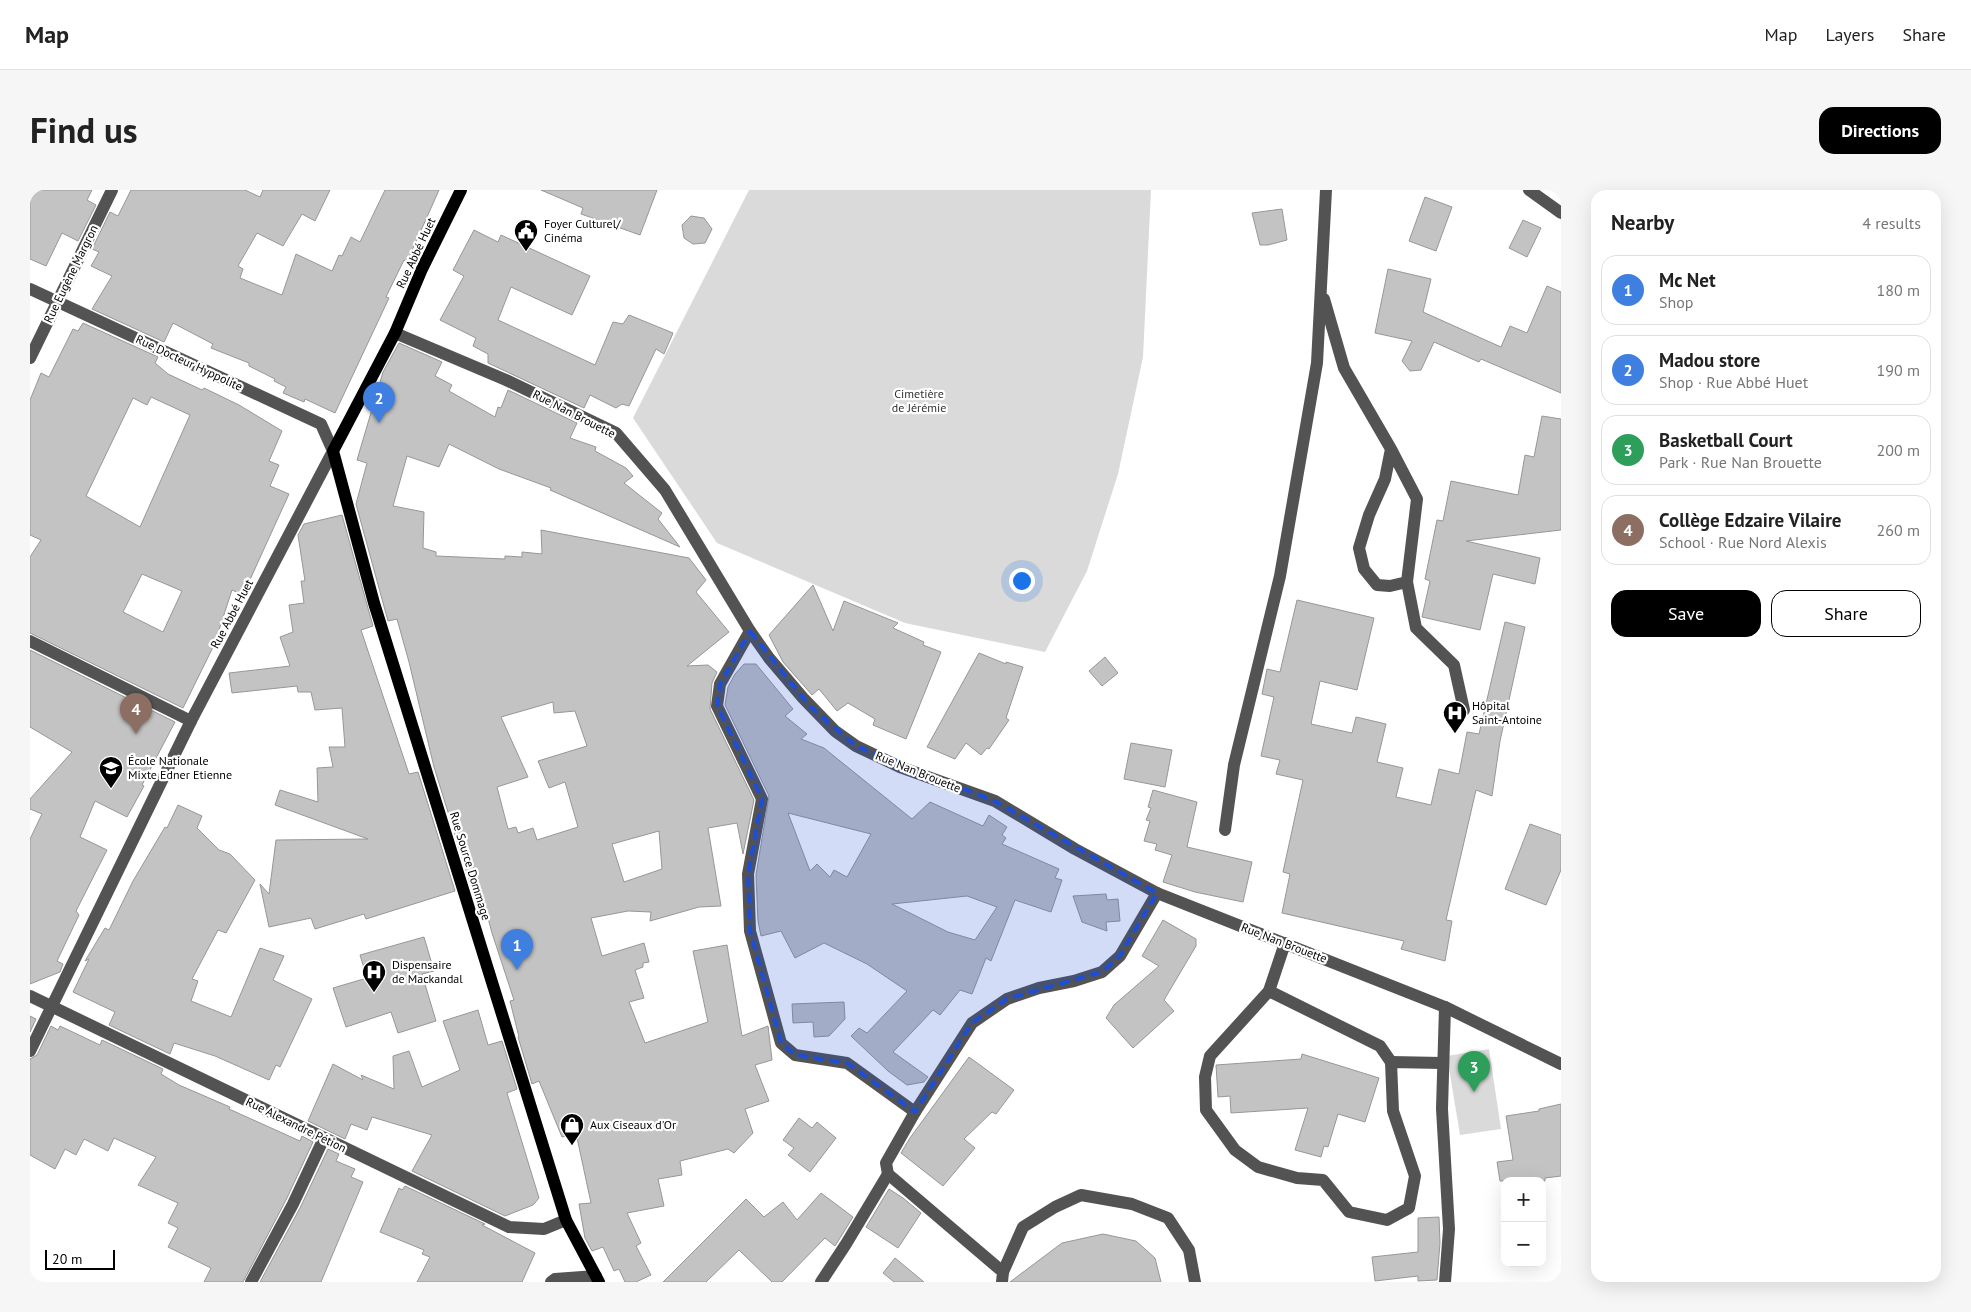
<!DOCTYPE html>
<meta charset="utf-8">
<style>
:root{--surface:#fff;--page:#f6f6f6;--text:#222;--muted:#767676;--line:#e0e0e0;--accent:#000}
body{margin:0;font-family:"PT Sans",sans-serif;background:var(--page);color:var(--text)}
.controls{position:absolute;right:15px;bottom:15px;display:grid;overflow:hidden;border-radius:10px;box-shadow:0 5px 20px #0002}
.controls button{width:45px;height:45px;display:grid;place-items:center;padding:0;border:0;border-bottom:1px solid var(--line);background:var(--surface);color:var(--text);font:25px sans-serif}
.scale{position:absolute;left:15px;bottom:12px;width:70px;box-sizing:border-box;padding-left:5px;border:2px solid #000;border-top:0;font-size:14px;line-height:18px;white-space:nowrap;color:#000;-webkit-text-stroke:4px #fff;paint-order:stroke}
.you{position:absolute;left:991px;top:390px;width:18px;height:18px;margin:-12px;border:4px solid #fff;border-radius:50%;background:#1a73e8;box-shadow:0 0 0 8px #1a73e833}
.badge{display:grid;place-items:center;width:32px;height:32px;border-radius:50%;background:var(--accent);color:#fff;font-size:16px;font-weight:700}
.pin{position:absolute;translate:-50% -41px;filter:drop-shadow(0 1px 2px #0008)}
.pin::after{content:'';position:absolute;top:26px;width:18px;height:15px;background:inherit;clip-path:polygon(0 0,100% 0,50% 100%)}
.list{margin:0;padding:0;list-style:none}
h2{display:flex;justify-content:space-between;align-items:center;height:65px;margin:0;padding:0 20px;font-size:21px}
h2 small{font-size:16px;font-weight:400;color:var(--muted)}
.list li{display:grid;grid-template-columns:32px 1fr auto;gap:15px;align-items:center;box-sizing:border-box;height:70px;margin:0 10px 10px;padding:0 10px;border:1px solid var(--line);border-radius:15px}
.list b{display:block;font-size:19px;white-space:nowrap}
.list p{margin:0;font-size:16px;white-space:nowrap;color:var(--muted)}
.list em{font-size:16px;font-style:normal;color:var(--muted)}
.actions{display:flex;gap:10px;padding:15px 20px}
.actions a{flex:1;padding:11px 0;border:1px solid var(--accent);border-radius:15px;text-align:center;font-size:18px;color:var(--accent)}
.actions .main{background:var(--accent);color:#fff}
.map{position:relative;flex:none;width:1531px;height:1092px;overflow:hidden;border-radius:15px}
header{display:flex;align-items:center;gap:30px;box-sizing:border-box;height:70px;padding:0 25px;background:var(--surface);border-bottom:1px solid var(--line)}
header strong{font-size:24px}
nav{display:flex;gap:28px;margin-inline-start:auto;font-size:18px}
.intro{display:flex;align-items:center;justify-content:space-between;box-sizing:border-box;height:120px;padding:0 30px}
h1{margin:0;font-size:35px}
.button{padding:12px 22px;border-radius:15px;background:var(--accent);color:#fff;font-size:18px;font-weight:700}
main{display:flex;gap:30px;padding:0 30px}
aside{flex:1;background:var(--surface);border-radius:15px;box-shadow:0 5px 20px #0002}
.map>svg:first-child{display:block}
.green{fill:#dadada}
.building{fill:#c3c3c3;stroke:#979797;fill-rule:evenodd}
.lines{fill:none;stroke-linecap:round;stroke-linejoin:round}
.minor{stroke:#535353;stroke-width:12}
.major{stroke:#000;stroke-width:12}
.marked{fill:#1d4ed8;fill-opacity:0.2;stroke:#1d4ed8;stroke-width:4;stroke-dasharray:10 6;stroke-linejoin:round}
.labels{text-anchor:middle;stroke-width:4.5;stroke-linejoin:round;paint-order:stroke}
.poi-label{font-size:12px;fill:#000;stroke:#fff;text-anchor:start}
.street-label{font-size:12px;fill:#000;stroke:#fff}
.park-label{font-size:12px;fill:#313131;stroke:#fff}
</style>
<header>
<strong>Map</strong>
<nav><a>Map</a><a>Layers</a><a>Share</a></nav>
</header>
<div class="intro"><h1>Find us</h1><a class="button">Directions</a></div>
<main>
<div class="map">
<svg width="1531" height="1092" viewBox="0 0 1531 1092">
<rect width="100%" height="100%" fill="#fff"/>
<g class="green">
<path d="M 719,0 L 1121,0 L 1113,167 L 1088,284 L 1057,381 L 1015,462 L 875,433 L 687,353 L 603,228 Z"/>
<path d="M 1459,859 L 1471,939 L 1430,945 L 1417,866 Z"/>
</g>
<g class="building">
<path d="M 0,0 L 62,0 L 57,10 L 66,15 L 48,51 L 32,43 L 16,76 L 0,69 Z"/>
<path d="M 101,0 L 215,0 L 230,7 L 233,0 L 300,0 L 285,31 L 272,24 L 253,56 L 227,43 L 208,76 L 213,79 L 210,88 L 252,105 L 266,64 L 302,81 L 309,65 L 312,66 L 321,47 L 330,52 L 355,0 L 409,0 L 377,72 L 374,70 L 356,107 L 359,108 L 305,223 L 275,209 L 274,212 L 253,203 L 256,197 L 244,191 L 245,189 L 219,176 L 219,173 L 181,158 L 183,154 L 143,133 L 134,152 L 62,119 L 82,86 L 61,76 L 69,62 L 62,59 L 80,22 L 88,26 Z"/>
<path d="M 511,0 L 627,0 L 610,45 L 551,24 L 553,18 Z"/>
<path d="M 1395,7 L 1422,17 L 1406,61 L 1379,51 Z"/>
<path d="M 1252,19 L 1257,50 L 1238,55 L 1230,55 L 1222,23 Z"/>
<path d="M 661,26 L 674,28 L 682,39 L 675,53 L 663,54 L 654,48 L 652,35 Z"/>
<path d="M 1493,30 L 1511,38 L 1497,67 L 1479,58 Z"/>
<path d="M 444,40 L 468,52 L 471,45 L 560,86 L 542,125 L 481,97 L 468,130 L 565,175 L 583,132 L 593,134 L 599,125 L 643,143 L 634,164 L 626,159 L 599,216 L 592,214 L 586,218 L 560,205 L 554,218 L 458,173 L 458,164 L 443,156 L 446,148 L 410,130 L 434,86 L 423,80 Z"/>
<path d="M 1358,79 L 1401,89 L 1393,122 L 1471,157 L 1480,136 L 1497,143 L 1517,96 L 1531,102 L 1531,203 L 1451,169 L 1449,172 L 1404,152 L 1391,180 L 1380,181 L 1372,171 L 1382,151 L 1345,143 Z"/>
<path d="M 53,133 L 128,167 L 125,173 L 138,184 L 172,200 L 174,198 L 209,215 L 252,241 L 239,271 L 249,275 L 240,296 L 259,304 L 213,405 L 202,400 L 186,449 L 187,449 L 153,518 L 0,443 L 0,367 L 11,350 L 0,345 L 0,210 L 11,183 L 19,187 L 43,139 L 48,141 ZM 121,207 L 160,225 L 110,337 L 56,306 L 103,208 L 117,215 ZM 112,384 L 152,401 L 133,442 L 93,422 Z"/>
<path d="M 369,153 L 412,172 L 405,186 L 422,195 L 419,201 L 465,227 L 468,217 L 471,218 L 478,200 L 547,233 L 540,248 L 566,257 L 565,261 L 596,278 L 603,286 L 594,293 L 632,323 L 628,329 L 650,357 L 520,300 L 521,298 L 469,279 L 419,254 L 409,277 L 377,266 L 363,316 L 394,322 L 393,358 L 406,362 L 406,366 L 475,369 L 475,366 L 492,367 L 492,362 L 512,364 L 511,340 L 659,368 L 676,390 L 666,402 L 699,442 L 657,476 L 678,475 L 687,482 L 682,493 L 680,519 L 724,610 L 713,664 L 707,633 L 678,638 L 691,716 L 669,717 L 620,731 L 621,722 L 598,721 L 561,728 L 572,766 L 614,753 L 619,772 L 613,773 L 613,777 L 605,780 L 614,808 L 599,812 L 615,853 L 678,832 L 663,761 L 697,755 L 712,846 L 738,836 L 742,870 L 725,875 L 739,911 L 715,919 L 723,943 L 704,963 L 698,959 L 650,971 L 652,985 L 628,989 L 634,1016 L 597,1023 L 611,1053 L 606,1056 L 621,1085 L 606,1092 L 595,1092 L 589,1079 L 584,1081 L 573,1057 L 562,1061 L 555,1048 L 549,1014 L 561,1013 L 546,943 L 532,947 L 509,891 L 502,894 L 488,847 L 489,847 L 480,811 L 484,810 L 462,743 L 449,695 L 448,694 L 441,696 L 404,577 L 379,472 L 367,429 L 358,431 L 326,314 L 337,273 L 327,270 L 353,182 ZM 523,512 L 524,523 L 545,521 L 557,556 L 508,571 L 519,598 L 535,592 L 548,637 L 507,650 L 503,638 L 488,643 L 486,637 L 478,639 L 467,597 L 498,587 L 471,527 ZM 629,641 L 632,679 L 594,692 L 582,654 Z"/>
<path d="M 1512,226 L 1531,229 L 1531,340 L 1436,351 L 1510,368 L 1505,394 L 1463,384 L 1450,440 L 1392,427 L 1400,391 L 1395,389 L 1407,330 L 1413,331 L 1421,291 L 1488,305 L 1495,265 L 1504,267 Z"/>
<path d="M 312,325 L 343,436 L 331,440 L 379,584 L 388,582 L 425,701 L 336,729 L 334,724 L 285,739 L 281,728 L 239,737 L 230,694 L 239,704 L 246,650 L 338,649 L 245,615 L 250,600 L 288,612 L 287,578 L 303,577 L 299,557 L 315,557 L 312,518 L 285,520 L 281,502 L 268,502 L 267,496 L 202,503 L 199,483 L 260,476 L 250,447 L 263,442 L 259,415 L 274,413 L 271,391 L 275,391 L 268,345 L 274,334 Z"/>
<path d="M 783,395 L 803,441 L 814,411 L 868,433 L 863,438 L 894,452 L 893,455 L 911,462 L 876,549 L 843,535 L 845,529 L 818,513 L 807,521 L 789,499 L 782,505 L 753,472 L 739,445 Z"/>
<path d="M 1267,410 L 1344,428 L 1327,500 L 1290,491 L 1281,534 L 1322,543 L 1326,527 L 1356,534 L 1347,572 L 1373,578 L 1366,607 L 1401,615 L 1409,579 L 1429,584 L 1437,542 L 1449,544 L 1475,432 L 1495,437 L 1470,551 L 1462,606 L 1446,600 L 1416,730 L 1422,731 L 1415,771 L 1371,759 L 1374,751 L 1252,723 L 1260,684 L 1253,682 L 1273,590 L 1246,584 L 1250,570 L 1231,566 L 1244,507 L 1232,504 L 1237,479 L 1250,482 Z"/>
<path d="M 0,460 L 145,532 L 112,595 L 114,596 L 97,627 L 65,611 L 50,647 L 77,660 L 46,721 L 49,725 L 27,771 L 33,774 L 30,782 L 0,794 L 0,649 L 12,624 L 0,619 L 0,609 L 42,562 L 0,537 Z"/>
<path d="M 949,463 L 976,474 L 976,472 L 993,477 L 976,528 L 979,530 L 959,559 L 957,558 L 951,565 L 936,553 L 925,569 L 897,557 Z"/>
<path d="M 1075,467 L 1088,483 L 1072,496 L 1059,481 Z"/>
<path d="M 714,474 L 726,474 L 763,519 L 755,526 L 777,544 L 771,549 L 794,558 L 882,629 L 900,612 L 953,636 L 959,625 L 977,637 L 972,645 L 976,648 L 972,654 L 1029,679 L 1025,688 L 1032,690 L 1021,722 L 985,710 L 961,771 L 956,768 L 942,804 L 930,800 L 910,825 L 903,820 L 863,862 L 898,887 L 894,892 L 877,895 L 858,881 L 821,846 L 829,838 L 837,843 L 877,801 L 837,774 L 794,753 L 765,768 L 751,741 L 731,746 L 728,731 L 726,685 L 739,606 L 695,515 L 698,497 L 705,484 ZM 758,623 L 841,644 L 817,687 L 804,680 L 800,687 L 787,674 L 780,681 ZM 937,706 L 967,717 L 945,750 L 918,742 L 862,714 Z"/>
<path d="M 1101,553 L 1142,560 L 1135,597 L 1094,589 Z"/>
<path d="M 1123,600 L 1167,612 L 1157,657 L 1222,672 L 1213,712 L 1165,702 L 1133,692 L 1142,665 L 1125,660 L 1127,654 L 1114,651 L 1120,631 L 1116,630 L 1121,618 L 1118,617 Z"/>
<path d="M 148,615 L 172,626 L 167,638 L 189,660 L 200,664 L 225,690 L 196,743 L 188,740 L 162,789 L 168,791 L 161,811 L 201,827 L 230,758 L 254,766 L 243,790 L 282,809 L 250,877 L 246,875 L 239,890 L 185,866 L 144,853 L 140,864 L 79,835 L 85,822 L 43,802 L 59,769 L 55,771 L 75,738 L 79,740 L 103,691 L 135,637 L 137,638 Z"/>
<path d="M 1500,634 L 1531,645 L 1531,680 L 1516,715 L 1475,699 Z"/>
<path d="M 1076,704 L 1077,710 L 1088,709 L 1090,731 L 1076,732 L 1077,741 L 1052,732 L 1043,706 Z"/>
<path d="M 1133,730 L 1166,749 L 1166,756 L 1134,810 L 1144,821 L 1103,858 L 1076,828 L 1084,815 L 1129,776 L 1112,766 Z"/>
<path d="M 394,747 L 404,781 L 392,784 L 406,831 L 368,843 L 361,822 L 316,837 L 303,798 L 337,788 L 330,765 Z"/>
<path d="M 814,812 L 815,829 L 799,846 L 784,847 L 783,832 L 763,833 L 762,814 Z"/>
<path d="M 448,820 L 458,855 L 472,851 L 487,899 L 477,903 L 509,1008 L 503,1015 L 475,1026 L 382,981 L 402,945 L 342,927 L 337,940 L 321,934 L 315,949 L 278,931 L 303,874 L 333,890 L 331,885 L 364,899 L 363,866 L 379,861 L 392,897 L 430,880 L 413,831 Z"/>
<path d="M 0,826 L 6,829 L 0,842 Z"/>
<path d="M 21,836 L 28,840 L 30,836 L 70,855 L 72,850 L 133,879 L 131,884 L 149,895 L 200,917 L 199,919 L 270,951 L 272,946 L 283,952 L 256,1010 L 213,1092 L 174,1092 L 181,1078 L 138,1057 L 148,1038 L 138,1033 L 148,1013 L 108,995 L 126,967 L 84,948 L 78,961 L 54,949 L 46,965 L 35,959 L 25,979 L 0,965 L 0,869 L 7,865 Z"/>
<path d="M 1272,864 L 1349,888 L 1335,932 L 1308,924 L 1298,957 L 1294,956 L 1291,967 L 1265,960 L 1278,918 L 1201,923 L 1200,906 L 1188,907 L 1186,875 L 1271,869 Z"/>
<path d="M 939,867 L 984,900 L 966,924 L 962,922 L 934,949 L 945,958 L 913,996 L 871,963 L 880,948 Z"/>
<path d="M 1531,914 L 1531,986 L 1515,988 L 1515,991 L 1470,991 L 1467,972 L 1483,970 L 1476,926 L 1509,921 L 1509,919 Z"/>
<path d="M 769,928 L 782,938 L 787,932 L 806,948 L 780,982 L 758,965 L 764,958 L 753,950 Z"/>
<path d="M 298,959 L 309,964 L 306,971 L 325,979 L 321,987 L 333,992 L 291,1092 L 230,1092 L 270,1018 Z"/>
<path d="M 375,996 L 455,1034 L 452,1035 L 505,1063 L 492,1092 L 387,1092 L 400,1067 L 392,1064 L 394,1060 L 350,1042 L 369,998 L 372,1000 Z"/>
<path d="M 859,999 L 873,1008 L 891,1023 L 868,1058 L 836,1037 Z"/>
<path d="M 791,1003 L 823,1027 L 805,1056 L 795,1048 L 752,1092 L 742,1092 L 709,1060 L 676,1092 L 633,1092 L 716,1009 L 734,1027 L 753,1012 L 767,1030 Z"/>
<path d="M 1409,1027 L 1410,1053 L 1407,1090 L 1388,1091 L 1388,1086 L 1345,1091 L 1342,1067 L 1388,1062 L 1388,1028 Z"/>
<path d="M 1073,1044 L 1106,1051 L 1125,1068 L 1131,1092 L 980,1092 L 1032,1053 Z"/>
<path d="M 865,1068 L 894,1092 L 864,1092 L 853,1083 Z"/>
</g>
<g class="lines">
<g class="minor">
<path d="M 1499,0 L 1531,23"/>
<path d="M 0,99 L 291,234 L 303,261 L 161,531 L 0,861"/>
<path d="M 1294,109 L 1314,178 L 1361,259 L 1387,309 L 1377,392 L 1360,396 L 1347,395 L 1334,379 L 1329,358 L 1339,325 L 1355,289 L 1361,259"/>
<path d="M 365,143 L 476,190 L 586,243 L 635,300 L 720,441 L 739,468 L 773,508 L 805,541 L 826,556 L 870,577 L 965,611 L 1045,659 L 1127,703 L 1415,817 L 1531,874"/>
<path d="M 0,168 L 82,0"/>
<path d="M 1377,392 L 1386,438 L 1424,475 L 1434,520"/>
<path d="M 720,441 L 690,494 L 687,516 L 732,609 L 718,684 L 720,741 L 751,853 L 765,865 L 817,873 L 885,922 L 856,973 L 858,984 L 973,1082 L 972,1092"/>
<path d="M 0,451 L 161,531"/>
<path d="M 1195,640 L 1204,575 L 1250,386 L 1287,173 L 1296,0"/>
<path d="M 1255,753 L 1239,801 L 1180,866 L 1175,887 L 1176,920 L 1205,960 L 1228,977 L 1267,988 L 1293,990 L 1319,1022 L 1357,1030 L 1379,1018 L 1385,986 L 1363,921 L 1361,872 L 1412,873"/>
<path d="M 1239,801 L 1350,856 L 1361,872"/>
<path d="M 0,806 L 479,1037 L 514,1039 L 536,1030"/>
<path d="M 1415,817 L 1412,919 L 1419,1039 L 1415,1092"/>
<path d="M 885,922 L 942,833 L 977,809 L 1009,798 L 1044,791 L 1072,782 L 1090,766 L 1127,703"/>
<path d="M 973,1082 L 993,1037 L 1025,1017 L 1051,1005 L 1102,1014 L 1138,1028 L 1159,1060 L 1165,1092"/>
<path d="M 221,1092 L 263,1014 L 294,948"/>
<path d="M 521,1092 L 525,1089 L 566,1086"/>
<path d="M 791,1092 L 816,1054 L 858,984"/>
</g>
<path class="major" d="M 431,0 L 392,79 L 365,143 L 303,261 L 344,413 L 536,1030 L 569,1092"/>
</g>
<path class="marked" d="M 720,441 L 779,515 L 826,556 L 965,611 L 1127,703 L 1090,766 L 1072,782 L 977,809 L 942,833 L 885,922 L 817,873 L 765,865 L 751,853 L 720,741 L 718,684 L 732,609 L 687,516 L 690,494 Z"/>
<defs>
<g id="civic-pin" transform="scale(1.25)"><path d="M0 17L-7.5 6A9.5 9.5 0 1 1 7.5 6Z" fill="#000" stroke="#fff"/><path d="M-.6-6.5H3V-4.5H.6V-3L4-1V1h2V6H-6V1h2V-1L-.6-3ZM-1.2 2.5V6h2.4V2.5Z" fill="#fff"/></g>
<g id="hospital-pin" transform="scale(1.25)"><path d="M0 17L-7.5 6A9.5 9.5 0 1 1 7.5 6Z" fill="#000" stroke="#fff"/><path d="M-5-5h3v3.5h4V-5h3V5h-3V1.5h-4V5h-3Z" fill="#fff"/></g>
<g id="school-pin" transform="scale(1.25)"><path d="M0 17L-7.5 6A9.5 9.5 0 1 1 7.5 6Z" fill="#000" stroke="#fff"/><path d="M0-5L7-2L0 1L-7-2ZM-4 1L0 2.5L4 1V4Q0 6-4 4Z" fill="#fff"/></g>
<g id="shop-pin" transform="scale(1.25)"><path d="M0 17L-7.5 6A9.5 9.5 0 1 1 7.5 6Z" fill="#000" stroke="#fff"/><path d="M-5-2.5h2.3a2.7 3.5 0 0 1 5.4 0H5L5.5 6h-11ZM-1.5-2.5h3a1.5 2.3 0 0 0-3 0Z" fill="#fff"/></g>
</defs>
<g fill-rule="evenodd">
<use href="#civic-pin" x="496" y="41"/>
<use href="#hospital-pin" x="1425" y="523"/>
<use href="#school-pin" x="81" y="578"/>
<use href="#hospital-pin" x="344" y="782"/>
<use href="#shop-pin" x="542" y="935"/>
</g>
<g class="labels">
<g class="poi-label">
<text x="514" y="38">Foyer Culturel/<tspan x="514" dy="14">Cinéma</tspan></text>
<text x="1442" y="520">Hôpital<tspan x="1442" dy="14">Saint-Antoine</tspan></text>
<text x="98" y="575">École Nationale<tspan x="98" dy="14">Mixte Edner Etienne</tspan></text>
<text x="362" y="779">Dispensaire<tspan x="362" dy="14">de Mackandal</tspan></text>
<text x="560" y="939">Aux Ciseaux d'Or</text>
</g>
<g class="street-label">
<text transform="translate(386 63) rotate(-65)" y="4">Rue Abbé Huet</text>
<text transform="translate(41 84) rotate(-64)" y="4">Rue Eugène Margron</text>
<text transform="translate(159 173) rotate(25)" y="4">Rue Docteur Hyppolite</text>
<text transform="translate(544 224) rotate(27)" y="4">Rue Nan Brouette</text>
<text transform="translate(202 424) rotate(-62)" y="4">Rue Abbé Huet</text>
<text transform="translate(888 582) rotate(22)" y="4">Rue Nan Brouette</text>
<text transform="translate(440 676) rotate(73)" y="4">Rue Source Dommage</text>
<text transform="translate(1254 753) rotate(21)" y="4">Rue Nan Brouette</text>
<text transform="translate(266 935) rotate(26)" y="4">Rue Alexandre Pétion</text>
</g>
<g class="park-label">
<text x="889" y="208">Cimetière<tspan x="889" dy="14">de Jérémie</tspan></text>
</g>
</g>
</svg>
<div class="controls">
<button>+</button>
<button>−</button>
</div>
<div class="scale">20 m</div>
<div class="you"></div>
<div class="pin badge" style="left:487px;top:780px;background:#3f7fe0">1</div>
<div class="pin badge" style="left:349px;top:233px;background:#3f7fe0">2</div>
<div class="pin badge" style="left:1444px;top:902px;background:#2e9e5b">3</div>
<div class="pin badge" style="left:106px;top:544px;background:#8d6e63">4</div>
</div>
<aside>
<h2>Nearby<small>4 results</small></h2>
<ul class="list">
<li><span class="badge" style="background:#3f7fe0">1</span><div><b>Mc Net</b><p>Shop</p></div><em>180 m</em></li>
<li><span class="badge" style="background:#3f7fe0">2</span><div><b>Madou store</b><p>Shop · Rue Abbé Huet</p></div><em>190 m</em></li>
<li><span class="badge" style="background:#2e9e5b">3</span><div><b>Basketball Court</b><p>Park · Rue Nan Brouette</p></div><em>200 m</em></li>
<li><span class="badge" style="background:#8d6e63">4</span><div><b>Collège Edzaire Vilaire</b><p>School · Rue Nord Alexis</p></div><em>260 m</em></li>
</ul>
<div class="actions"><a class="main">Save</a><a>Share</a></div>
</aside>
</main>
